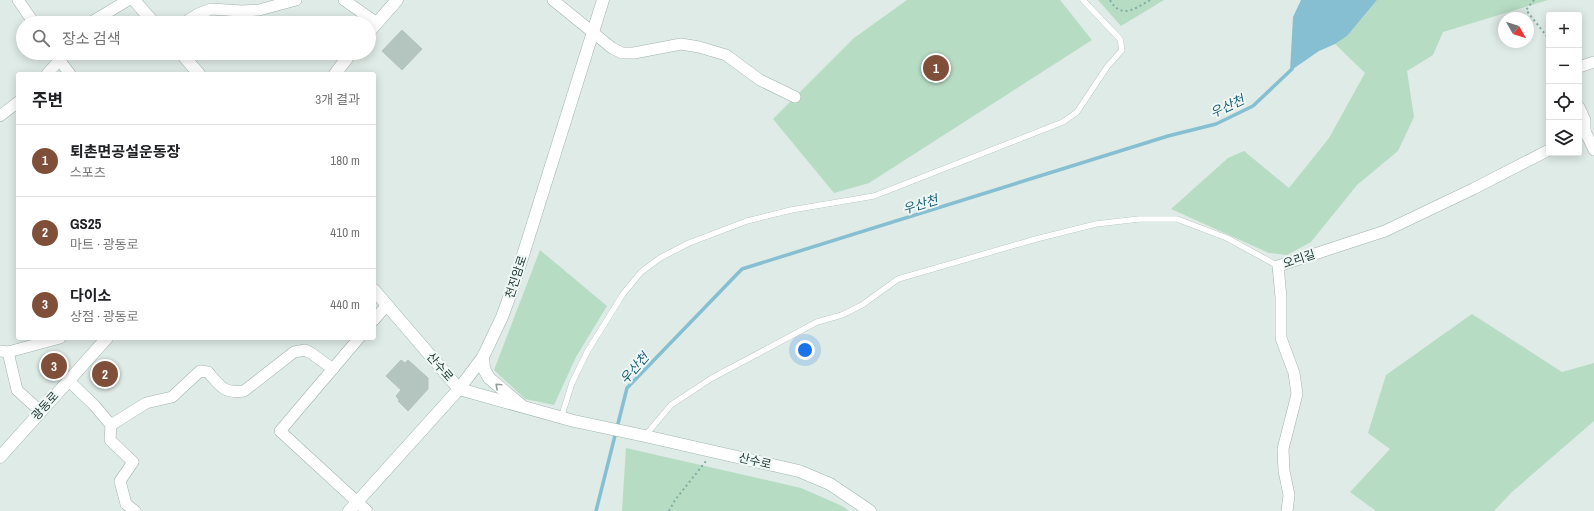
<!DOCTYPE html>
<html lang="ko">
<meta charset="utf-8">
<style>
:root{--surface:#fff;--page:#f6f6f6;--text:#202124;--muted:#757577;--line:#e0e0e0;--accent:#7f4f39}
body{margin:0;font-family:"Archivo Narrow","Noto Sans KR",sans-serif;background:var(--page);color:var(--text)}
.controls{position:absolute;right:12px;top:12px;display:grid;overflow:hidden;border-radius:4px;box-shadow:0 2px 10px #0003}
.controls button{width:36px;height:36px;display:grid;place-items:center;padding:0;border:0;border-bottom:1px solid var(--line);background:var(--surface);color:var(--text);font:20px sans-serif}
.compass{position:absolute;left:1498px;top:12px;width:36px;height:36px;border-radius:50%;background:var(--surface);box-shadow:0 2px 10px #0003;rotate:129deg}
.you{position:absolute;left:805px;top:350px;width:14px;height:14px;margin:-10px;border:3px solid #fff;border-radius:50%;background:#1a73e8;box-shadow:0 0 0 6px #1a73e833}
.badge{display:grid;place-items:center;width:26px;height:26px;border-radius:50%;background:var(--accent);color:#fff;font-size:13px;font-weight:700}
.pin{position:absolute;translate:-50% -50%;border:2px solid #fff;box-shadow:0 1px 4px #0006}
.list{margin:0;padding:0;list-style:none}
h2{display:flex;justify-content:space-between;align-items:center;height:52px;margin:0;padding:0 16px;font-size:17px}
h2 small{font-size:13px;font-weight:400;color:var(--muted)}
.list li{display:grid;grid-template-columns:26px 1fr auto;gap:12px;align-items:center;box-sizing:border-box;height:72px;padding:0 16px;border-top:1px solid var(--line)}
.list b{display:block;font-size:15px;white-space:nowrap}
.list p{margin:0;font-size:13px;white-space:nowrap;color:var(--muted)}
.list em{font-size:13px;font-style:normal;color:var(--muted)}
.icon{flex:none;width:22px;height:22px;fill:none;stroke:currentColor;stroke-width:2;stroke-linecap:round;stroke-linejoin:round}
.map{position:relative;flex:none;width:1594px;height:511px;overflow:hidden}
.search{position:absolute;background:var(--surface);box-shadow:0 2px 10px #0003;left:16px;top:16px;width:360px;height:44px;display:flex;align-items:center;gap:10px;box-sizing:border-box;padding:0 14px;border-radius:22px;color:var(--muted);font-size:15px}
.panel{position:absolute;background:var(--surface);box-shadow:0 2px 10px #0003;left:16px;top:72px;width:360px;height:268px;border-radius:4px}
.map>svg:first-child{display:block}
.green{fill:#b7dcc4}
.water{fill:#85bfd1}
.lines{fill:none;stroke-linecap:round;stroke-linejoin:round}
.stream{stroke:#85bfd1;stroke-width:3.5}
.building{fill:#b4c5bf;stroke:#b1c4be}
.service-casing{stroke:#a2b3ae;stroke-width:6}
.minor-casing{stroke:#a2b3ae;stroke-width:12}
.tertiary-casing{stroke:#a2b3ae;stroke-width:13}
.secondary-casing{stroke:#9eb6af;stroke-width:13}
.path{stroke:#7eafa4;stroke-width:2;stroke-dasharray:2 3;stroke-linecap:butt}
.service{stroke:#fff;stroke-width:5.5}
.minor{stroke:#fff;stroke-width:11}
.tertiary{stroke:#fff;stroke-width:12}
.secondary{stroke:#fff;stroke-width:12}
.oneway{stroke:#909d9a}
.labels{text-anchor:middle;stroke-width:4;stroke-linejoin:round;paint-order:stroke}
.street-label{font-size:12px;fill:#203b36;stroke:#eff7f4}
.water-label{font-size:13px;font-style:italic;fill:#196077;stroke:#eff7f4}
</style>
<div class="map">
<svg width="1594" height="511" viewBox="0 0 1594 511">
<rect width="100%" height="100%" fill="#dfebe6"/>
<g class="green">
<path d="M 907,0 L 1060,0 L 1092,40 L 869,183 L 834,193 L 773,119 L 854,38 Z"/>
<path d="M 1098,0 L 1164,0 L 1121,26 Z"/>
<path d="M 1377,0 L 1548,0 L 1443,32 L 1433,55 L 1407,71 L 1414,117 L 1398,151 L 1357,185 L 1311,242 L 1287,255 L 1269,253 L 1171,209 L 1228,158 L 1244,151 L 1289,188 L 1329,138 L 1365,73 L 1335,44 L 1347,36 Z"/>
<path d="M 540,250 L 607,306 L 576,357 L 554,405 L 525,399 L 494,370 Z"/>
<path d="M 1472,314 L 1562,372 L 1594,363 L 1594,421 L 1512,492 L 1494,511 L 1376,511 L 1350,492 L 1390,449 L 1368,433 L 1386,375 Z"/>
<path d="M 626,448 L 801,488 L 842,506 L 849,511 L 622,511 Z"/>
</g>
<path class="water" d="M 1301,0 L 1377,0 L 1347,36 L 1335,44 L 1319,51 L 1290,71 L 1293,17 Z"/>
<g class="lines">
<path class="stream" d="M 596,511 L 627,388 L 742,269 L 1168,136 L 1216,124 L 1253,106 L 1292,69"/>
</g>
<g class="building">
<path d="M 402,30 L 422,49 L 402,70 L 382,51 Z"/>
<path d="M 401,360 L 405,363 L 408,360 L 428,378 L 428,389 L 408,411 L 398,401 L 399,400 L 396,396 L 401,390 L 386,376 Z"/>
</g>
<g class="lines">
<g class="service-casing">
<g id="service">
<path d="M 561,418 L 572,383 L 587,352 L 623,294 L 641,272 L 660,258 L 689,243 L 747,221 L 791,210 L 874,196 L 1063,122 L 1077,112 L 1107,67 L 1122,50 L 1120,39 L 1083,0"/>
<path d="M 645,436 L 671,405 L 712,378 L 817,322 L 842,315 L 862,305 L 898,279 L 1036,239 L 1096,224 L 1139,219 L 1177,219 L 1227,238 L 1278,266"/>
</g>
</g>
<g class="minor-casing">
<g id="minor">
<path d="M 18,0 L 34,23"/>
<path d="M 344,0 L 377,23"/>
<path d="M 553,0 L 612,48 L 622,53 L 634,53 L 681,44 L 699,47 L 726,55 L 760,80 L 795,97"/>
<path d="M 90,23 L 128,0"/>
<path d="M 184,23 L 198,14 L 211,9 L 242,11 L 259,10 L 296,0"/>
<path d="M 54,53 L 70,74"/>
<path d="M 1579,67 L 1594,62"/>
<path d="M 47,74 L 66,53"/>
<path d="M 1579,107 L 1585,120 L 1585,131 L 1579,134"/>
<path d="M 0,116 L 18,102"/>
<path d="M 1585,131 L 1594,150"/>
<path d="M 374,320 L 386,306"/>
<path d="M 359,338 L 280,431 L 367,511"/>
<path d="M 0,351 L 8,352 L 60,338"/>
<path d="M 8,352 L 17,390 L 40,411"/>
<path d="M 68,380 L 94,405 L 111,425 L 110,440 L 133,462 L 120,481 L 126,504 L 135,511"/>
<path d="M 111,425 L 146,403 L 172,397 L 200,371 L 208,372 C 220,386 224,394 244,391 L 294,352 L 305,350 L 311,353 L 333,369"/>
<path d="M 1287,511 L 1289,495 L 1284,471 L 1283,449 L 1297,394 L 1294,373 L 1281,338 L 1281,297 L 1278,266 L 1385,231 L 1473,189 L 1549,150"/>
</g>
</g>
<g class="tertiary-casing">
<g id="tertiary">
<path d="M 369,32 L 397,0"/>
<path d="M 335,74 L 351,53"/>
<path d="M 0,457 L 107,338"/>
</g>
</g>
<g class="secondary-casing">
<g id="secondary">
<path d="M 134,0 L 154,23"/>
<path d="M 181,53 L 199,74"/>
<path d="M 374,290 L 459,389 L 574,421 L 645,436 L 799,471 L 830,484 L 870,511"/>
<path d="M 483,357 L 484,369 L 489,378 L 521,405"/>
<path d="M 349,511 L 459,389 L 483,357 L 502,317 L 513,287 L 603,0"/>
</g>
</g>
<g class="path">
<path d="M 1110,0 C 1121,20 1136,8 1150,0"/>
<path d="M 1534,0 L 1526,10 L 1549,39"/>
<path d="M 669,511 L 675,500 L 706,461"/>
</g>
<use href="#service" class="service"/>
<use href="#minor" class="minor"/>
<use href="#tertiary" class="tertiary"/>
<use href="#secondary" class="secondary"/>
</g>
<defs><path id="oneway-chevron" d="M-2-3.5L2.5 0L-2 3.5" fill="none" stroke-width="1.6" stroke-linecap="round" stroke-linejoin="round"/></defs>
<use class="oneway" href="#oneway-chevron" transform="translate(498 386) rotate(-137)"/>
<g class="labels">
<g class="street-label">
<text transform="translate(1299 259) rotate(-18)" y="4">오리길</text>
<text transform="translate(516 277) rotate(-72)" y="4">천진암로</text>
<text transform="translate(440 367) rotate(49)" y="4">산수로</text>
<text transform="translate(45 406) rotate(-48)" y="4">광동로</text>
<text transform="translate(755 461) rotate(13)" y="4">산수로</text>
</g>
<g class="water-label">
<text transform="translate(1227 106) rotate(-25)" y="5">우산천</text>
<text transform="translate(920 204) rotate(-17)" y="5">우산천</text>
<text transform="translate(634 368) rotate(-49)" y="5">우산천</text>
</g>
</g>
</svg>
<div class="controls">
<button>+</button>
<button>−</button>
<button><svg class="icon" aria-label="locate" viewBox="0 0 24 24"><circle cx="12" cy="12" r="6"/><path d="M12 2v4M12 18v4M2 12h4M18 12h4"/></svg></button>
<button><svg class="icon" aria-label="layers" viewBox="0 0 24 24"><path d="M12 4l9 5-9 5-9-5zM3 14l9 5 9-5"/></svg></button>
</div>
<svg class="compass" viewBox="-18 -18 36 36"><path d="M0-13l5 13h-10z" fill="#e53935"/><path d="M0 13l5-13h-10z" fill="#757577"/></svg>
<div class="you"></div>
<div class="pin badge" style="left:936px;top:68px">1</div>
<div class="pin badge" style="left:105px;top:374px">2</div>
<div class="pin badge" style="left:54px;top:366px">3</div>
<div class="search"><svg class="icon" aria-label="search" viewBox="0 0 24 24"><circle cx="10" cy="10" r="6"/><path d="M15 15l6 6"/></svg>장소 검색</div>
<section class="panel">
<h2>주변<small>3개 결과</small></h2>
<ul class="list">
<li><span class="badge">1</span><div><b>퇴촌면공설운동장</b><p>스포츠</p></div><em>180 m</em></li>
<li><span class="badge">2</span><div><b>GS25</b><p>마트 · 광동로</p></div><em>410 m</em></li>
<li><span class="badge">3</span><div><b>다이소</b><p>상점 · 광동로</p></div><em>440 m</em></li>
</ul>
</section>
</div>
